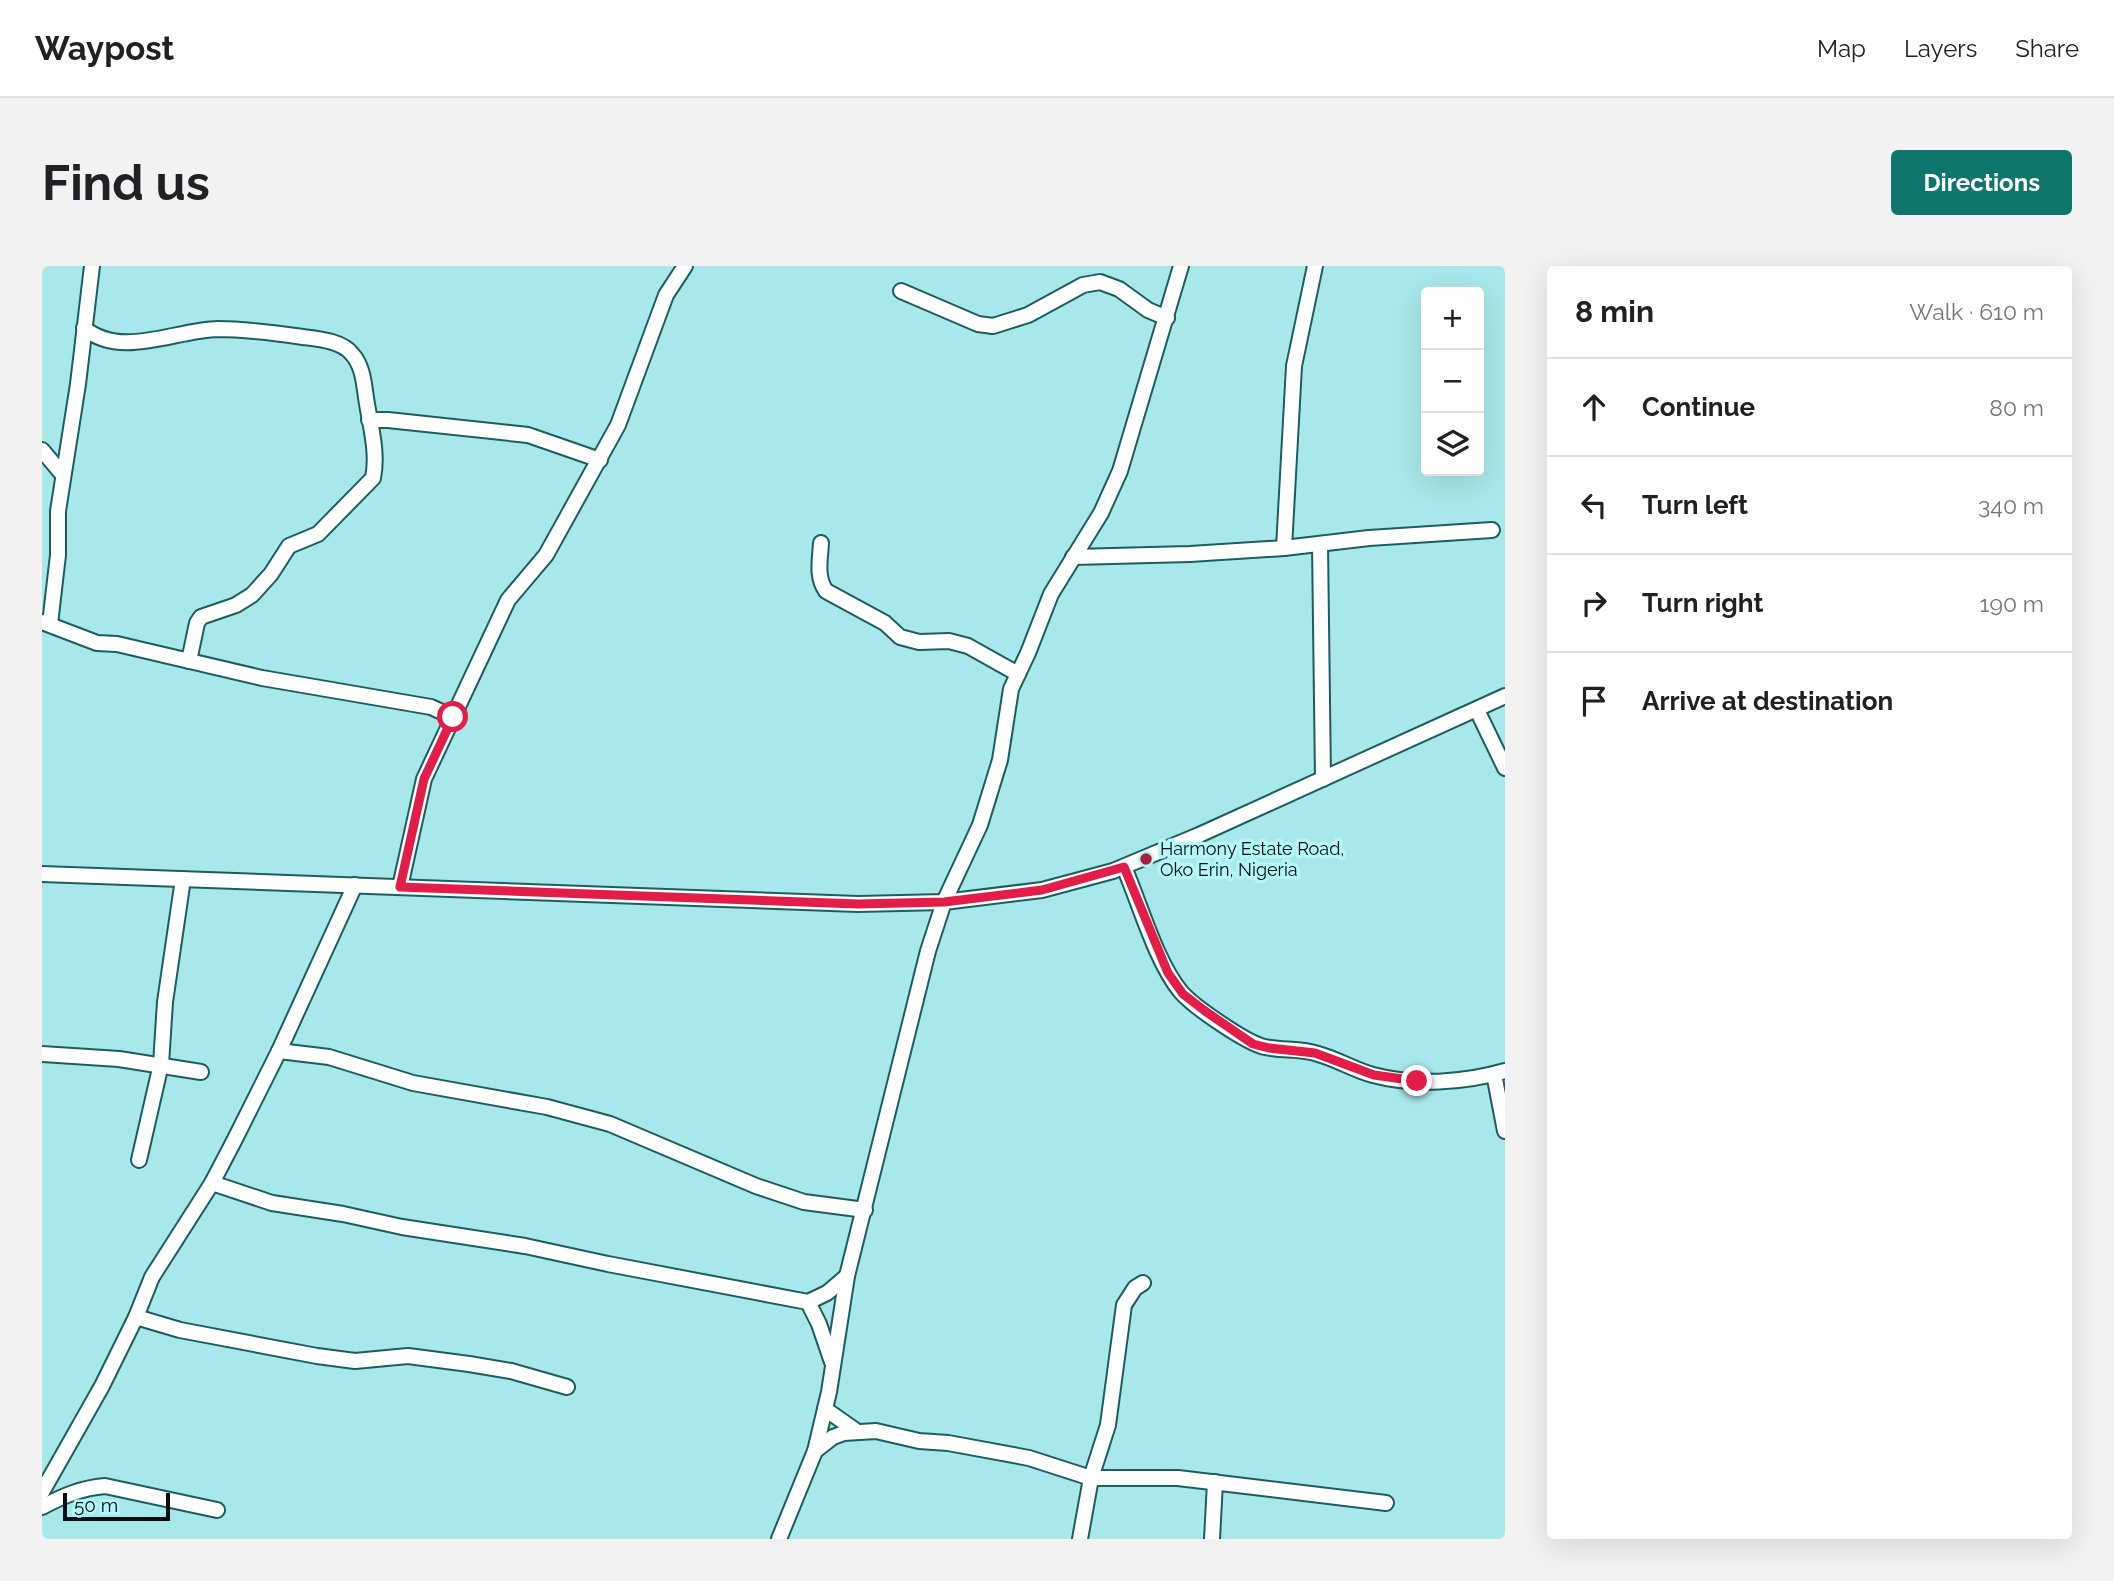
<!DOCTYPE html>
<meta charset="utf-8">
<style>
:root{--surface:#fff;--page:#f2f2f2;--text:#202124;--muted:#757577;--line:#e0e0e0;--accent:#0f766e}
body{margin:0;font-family:Raleway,sans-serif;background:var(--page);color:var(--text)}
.controls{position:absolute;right:21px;top:21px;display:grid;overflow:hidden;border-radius:7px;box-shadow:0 7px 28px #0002}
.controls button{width:63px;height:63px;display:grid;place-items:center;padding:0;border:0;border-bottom:2px solid var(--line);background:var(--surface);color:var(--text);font:35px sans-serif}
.scale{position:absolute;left:21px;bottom:18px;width:107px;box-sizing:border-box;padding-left:7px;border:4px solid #001011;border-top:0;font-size:19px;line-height:24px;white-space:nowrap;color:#001011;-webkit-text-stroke:5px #b5f6f7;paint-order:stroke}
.stop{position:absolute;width:21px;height:21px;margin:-16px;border:5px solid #e11d48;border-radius:50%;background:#fff}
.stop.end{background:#e11d48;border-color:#fff;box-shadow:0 2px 7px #0008}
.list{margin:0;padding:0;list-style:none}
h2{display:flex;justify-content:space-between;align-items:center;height:91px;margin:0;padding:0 28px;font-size:30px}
h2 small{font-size:23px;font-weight:400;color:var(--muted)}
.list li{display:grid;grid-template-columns:46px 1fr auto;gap:21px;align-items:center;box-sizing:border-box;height:98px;padding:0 28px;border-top:2px solid var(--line)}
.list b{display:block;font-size:26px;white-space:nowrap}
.list em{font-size:23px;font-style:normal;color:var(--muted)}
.icon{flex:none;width:38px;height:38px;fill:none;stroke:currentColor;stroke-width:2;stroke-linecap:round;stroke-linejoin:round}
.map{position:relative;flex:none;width:1463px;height:1273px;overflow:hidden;border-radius:7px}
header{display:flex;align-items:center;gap:42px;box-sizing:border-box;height:98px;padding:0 35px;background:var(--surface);border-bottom:2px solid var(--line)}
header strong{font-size:33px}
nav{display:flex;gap:38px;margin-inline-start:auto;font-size:24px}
.intro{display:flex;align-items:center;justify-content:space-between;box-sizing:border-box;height:168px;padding:0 42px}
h1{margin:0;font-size:49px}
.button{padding:18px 32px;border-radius:7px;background:var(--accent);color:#fff;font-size:24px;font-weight:700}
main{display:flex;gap:42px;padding:0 42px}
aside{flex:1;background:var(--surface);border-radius:7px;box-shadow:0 7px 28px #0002}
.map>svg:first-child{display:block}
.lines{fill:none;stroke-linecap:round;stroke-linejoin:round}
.minor-casing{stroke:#1c5e60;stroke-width:18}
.minor{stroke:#fff;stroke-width:14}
.route{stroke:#e11d48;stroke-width:9}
.poi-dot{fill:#b11d38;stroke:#b5f6f7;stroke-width:2.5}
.labels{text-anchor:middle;stroke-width:7;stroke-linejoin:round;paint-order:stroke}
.poi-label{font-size:18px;fill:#001011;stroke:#b5f6f7;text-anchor:start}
</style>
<header>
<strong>Waypost</strong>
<nav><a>Map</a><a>Layers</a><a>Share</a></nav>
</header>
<div class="intro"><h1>Find us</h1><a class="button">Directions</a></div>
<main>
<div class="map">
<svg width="1463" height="1273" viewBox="0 0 1463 1273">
<rect width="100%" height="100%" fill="#a8e8ea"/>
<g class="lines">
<g class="minor-casing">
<g id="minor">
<path d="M 859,25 L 936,58 L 951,60 L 986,49 L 1041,19 L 1058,16 L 1077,23 L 1106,44 L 1125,52"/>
<path d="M 42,62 C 79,93 133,64 176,63 C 204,63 233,67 261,71 C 277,73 300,75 310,88 C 322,101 322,121 325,138 C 329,162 336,188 331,212 L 276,268 L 247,280 L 229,308 L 210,329 L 194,339 L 159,351 L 155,357 L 147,395"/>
<path d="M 327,154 L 346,154 L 486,169 L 558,194"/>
<path d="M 0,184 L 21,209"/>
<path d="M 779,277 C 778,294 774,311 784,325 L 843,357 L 858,371 L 877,376 L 907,375 L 926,380 L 976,408"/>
<path d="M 1278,278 L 1281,513"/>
<path d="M 1242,282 L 1252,100 L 1273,0"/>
<path d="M 1031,291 L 1148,288 L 1242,282 L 1327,272 L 1450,264"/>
<path d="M 0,356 L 55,377 L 75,378 L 220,412 L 389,441 L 411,451"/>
<path d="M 8,358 L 16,289 L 16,245 L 36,118 L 50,0"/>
<path d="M 1435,444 L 1463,502"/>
<path d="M 1082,601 C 1098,638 1114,696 1139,726 C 1152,741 1206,778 1223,781 C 1241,785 1259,782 1276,788 C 1295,793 1312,804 1331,809 C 1372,820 1422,817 1463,805"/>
<path d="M 0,608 L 816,638 L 902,636 L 1000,624 L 1071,605 L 1157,569 L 1463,430"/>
<path d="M 358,621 L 382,513 L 466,334 L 504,289 L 576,159 L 624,29 L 643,0"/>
<path d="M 237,785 L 287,791 L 371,817 L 505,841 L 568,858 L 714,920 L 762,936 L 823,944"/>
<path d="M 0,788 L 77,793 L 159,806"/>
<path d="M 1452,808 L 1463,865"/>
<path d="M 97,894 L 119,798 L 123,736 L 141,613"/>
<path d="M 170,917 L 230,937 L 301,948 L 360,961 L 483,980 L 566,998 L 766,1036 L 785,1027 L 805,1010"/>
<path d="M 766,1036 L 777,1058 L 790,1096"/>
<path d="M 94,1051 L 138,1064 L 275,1090 L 313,1095 L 366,1090 L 427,1098 L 469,1105 L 525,1121"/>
<path d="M 783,1143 L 813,1164"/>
<path d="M 773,1185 L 791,1171 L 802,1167 L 834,1165 L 877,1175 L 906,1177 L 987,1192 L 1049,1212 L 1136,1212 L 1344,1237"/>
<path d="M 0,1226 L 60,1120 L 94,1051 L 110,1011 L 170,917 L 193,873 L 237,785 L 313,619"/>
<path d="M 0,1241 C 21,1230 39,1222 63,1220 L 175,1244"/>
<path d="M 737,1273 L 773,1185 L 787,1126 L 805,1010 L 886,685 L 902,636 L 938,559 L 958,494 L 969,423 L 986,387 L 1009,328 L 1059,247 L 1078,205 L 1139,0"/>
<path d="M 1038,1273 L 1049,1212 L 1066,1159 L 1082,1039 L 1093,1022 L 1101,1017"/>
<path d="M 1170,1273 L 1173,1216"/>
</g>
</g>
<use href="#minor" class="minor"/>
</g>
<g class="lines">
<path class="route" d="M 411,451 L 382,513 L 358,621 L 816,638 L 902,636 L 1000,624 L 1082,601 L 1126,707 L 1141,728 L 1163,745 L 1211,778 L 1227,782 L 1273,787 L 1332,809 L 1375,815"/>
</g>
<circle class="poi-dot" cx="1104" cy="593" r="7"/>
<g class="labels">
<g class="poi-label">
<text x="1118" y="589">Harmony Estate Road,<tspan x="1118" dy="21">Oko Erin, Nigeria</tspan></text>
</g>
</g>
</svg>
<div class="controls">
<button>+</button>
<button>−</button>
<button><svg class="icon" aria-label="layers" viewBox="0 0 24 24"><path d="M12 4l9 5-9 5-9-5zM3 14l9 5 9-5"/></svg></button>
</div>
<div class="scale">50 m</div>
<div class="stop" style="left:411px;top:451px"></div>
<div class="stop end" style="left:1375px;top:815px"></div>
</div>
<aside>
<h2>8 min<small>Walk · 610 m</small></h2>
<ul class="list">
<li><svg class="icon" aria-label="ahead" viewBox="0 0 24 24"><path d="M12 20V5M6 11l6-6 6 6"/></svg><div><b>Continue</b></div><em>80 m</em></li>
<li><svg class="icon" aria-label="left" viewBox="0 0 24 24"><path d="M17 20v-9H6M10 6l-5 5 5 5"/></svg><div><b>Turn left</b></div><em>340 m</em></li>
<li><svg class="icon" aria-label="right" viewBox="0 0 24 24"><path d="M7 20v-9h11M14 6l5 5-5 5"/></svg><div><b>Turn right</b></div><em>190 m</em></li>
<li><svg class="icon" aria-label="arrive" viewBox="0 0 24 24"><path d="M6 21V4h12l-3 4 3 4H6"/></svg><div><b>Arrive at destination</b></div></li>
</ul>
</aside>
</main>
